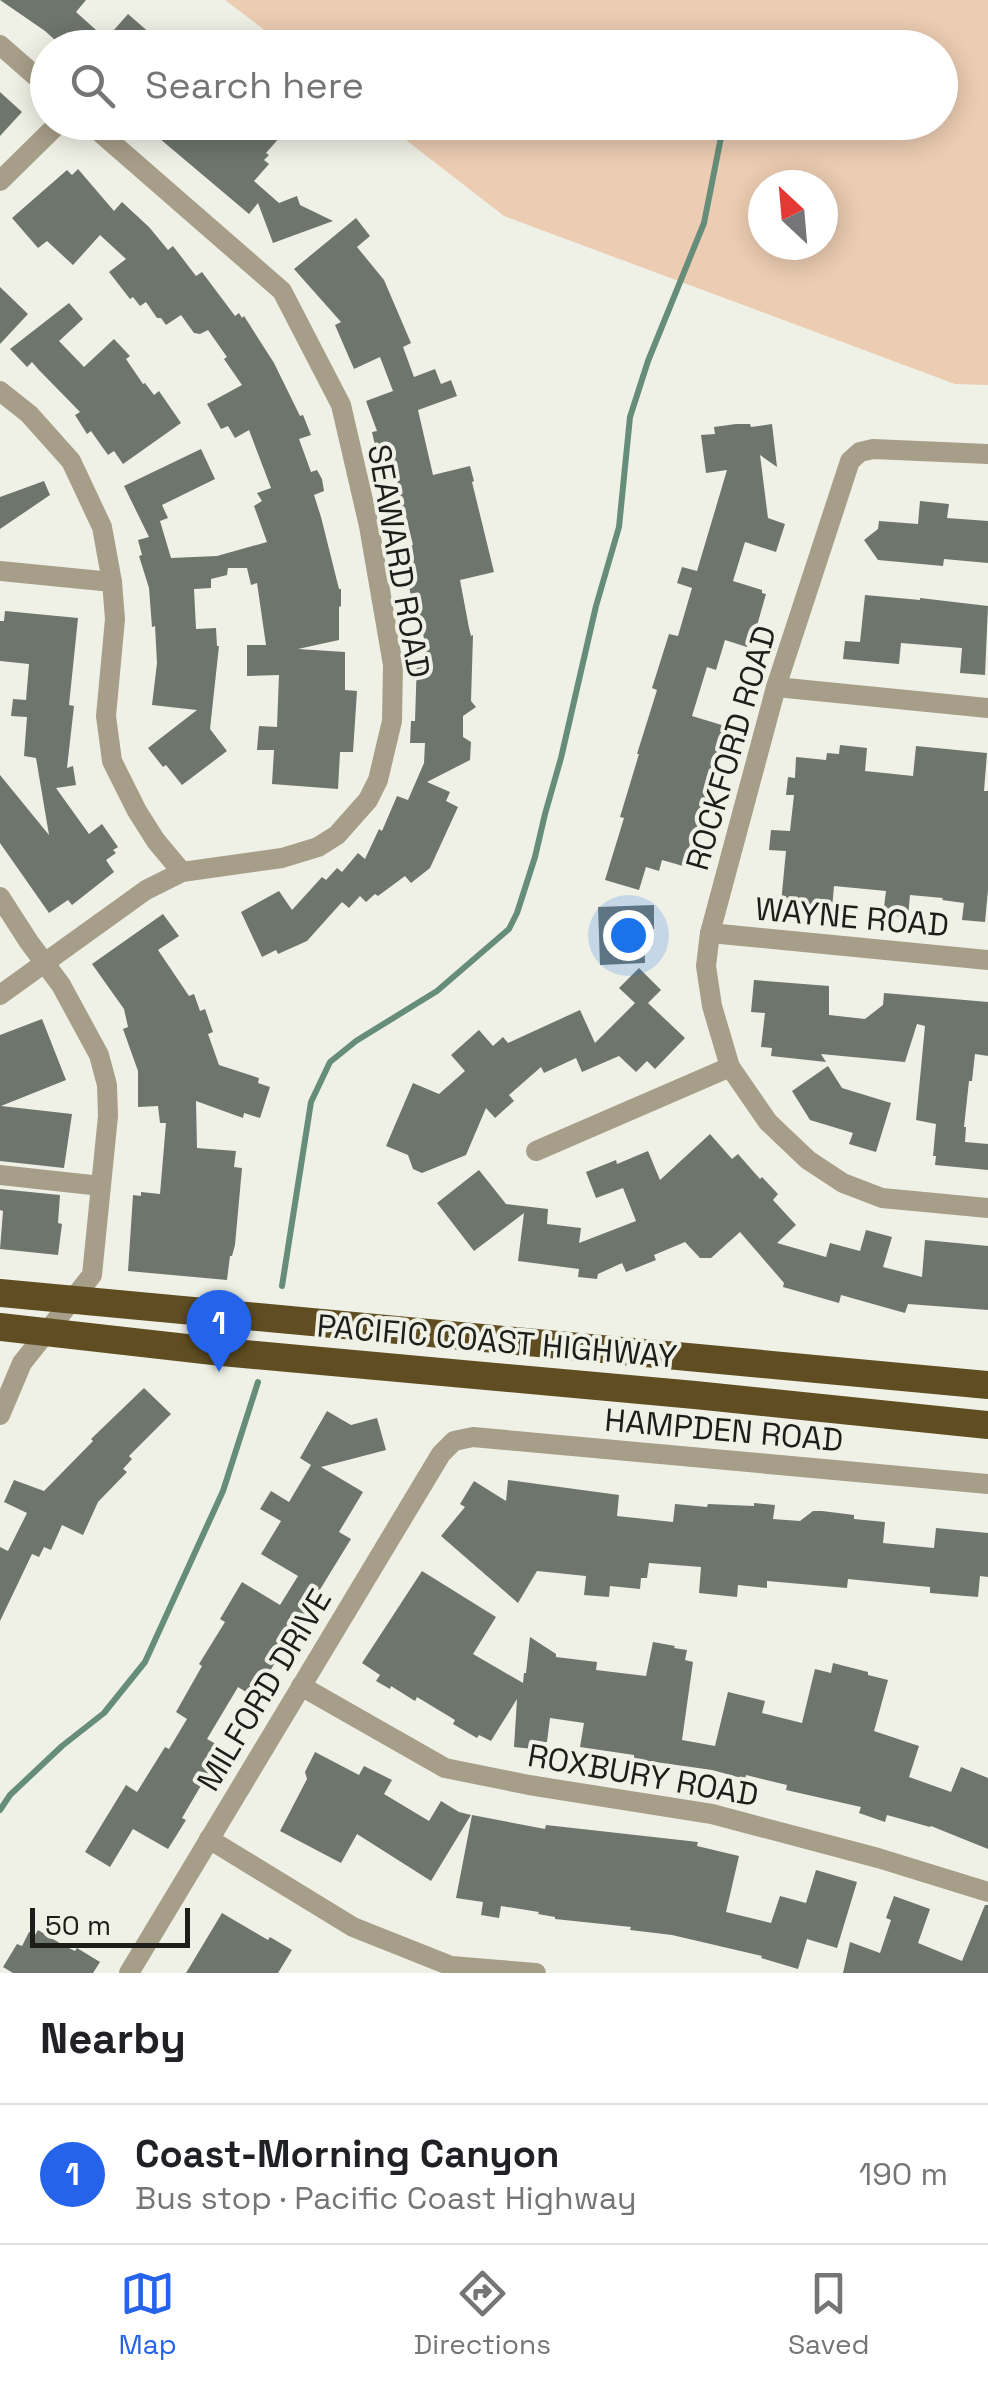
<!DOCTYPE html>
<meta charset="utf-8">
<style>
:root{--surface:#fff;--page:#f6f6f6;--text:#202124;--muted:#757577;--line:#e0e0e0;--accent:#2563eb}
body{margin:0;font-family:"Space Grotesk",sans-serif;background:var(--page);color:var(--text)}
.compass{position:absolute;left:748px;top:170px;width:90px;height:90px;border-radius:50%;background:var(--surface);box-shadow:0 5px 25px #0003;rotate:334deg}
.scale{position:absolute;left:30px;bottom:25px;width:160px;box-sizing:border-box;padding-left:10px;border:5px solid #1d1e1a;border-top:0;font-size:28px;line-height:35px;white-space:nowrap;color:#1d1e1a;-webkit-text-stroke:8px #f0f1e6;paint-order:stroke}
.you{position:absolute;left:628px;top:935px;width:35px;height:35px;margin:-25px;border:8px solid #fff;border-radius:50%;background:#1a73e8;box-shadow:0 0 0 15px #1a73e833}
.badge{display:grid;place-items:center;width:65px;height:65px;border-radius:50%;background:var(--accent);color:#fff;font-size:32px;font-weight:700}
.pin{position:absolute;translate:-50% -82px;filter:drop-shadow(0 2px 5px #0008)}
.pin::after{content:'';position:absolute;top:52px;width:35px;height:30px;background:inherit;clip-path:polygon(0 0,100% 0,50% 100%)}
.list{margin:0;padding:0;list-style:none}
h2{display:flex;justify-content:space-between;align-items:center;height:130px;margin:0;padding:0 40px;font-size:42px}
h2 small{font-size:32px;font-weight:400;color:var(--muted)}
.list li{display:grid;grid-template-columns:65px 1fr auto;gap:30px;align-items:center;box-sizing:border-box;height:140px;padding:0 40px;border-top:2px solid var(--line)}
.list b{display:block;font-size:38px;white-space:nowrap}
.list p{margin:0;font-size:32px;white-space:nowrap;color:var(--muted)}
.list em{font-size:32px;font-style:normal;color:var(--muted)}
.icon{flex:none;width:55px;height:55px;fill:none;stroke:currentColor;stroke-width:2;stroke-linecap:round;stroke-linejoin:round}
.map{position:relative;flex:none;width:988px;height:1973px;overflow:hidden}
.search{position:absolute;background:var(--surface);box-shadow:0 5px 25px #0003;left:30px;right:30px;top:30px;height:110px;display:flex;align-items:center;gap:25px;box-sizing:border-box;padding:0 35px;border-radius:55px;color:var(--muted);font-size:38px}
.sheet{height:270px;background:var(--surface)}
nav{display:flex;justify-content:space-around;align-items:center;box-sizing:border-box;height:140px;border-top:2px solid var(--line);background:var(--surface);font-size:28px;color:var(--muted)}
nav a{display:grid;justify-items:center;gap:5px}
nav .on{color:var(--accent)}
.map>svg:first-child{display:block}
.green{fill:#ecccb2;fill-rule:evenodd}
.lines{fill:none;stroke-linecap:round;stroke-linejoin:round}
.stream{stroke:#668d7a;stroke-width:6}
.building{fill:#6e756c}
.minor{stroke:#a79e89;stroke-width:20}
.trunk{stroke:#604e22;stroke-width:28}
.labels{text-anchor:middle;stroke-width:8;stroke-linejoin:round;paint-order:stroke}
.street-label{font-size:32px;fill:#1d1e1a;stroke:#f0f1e6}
</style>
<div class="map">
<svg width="988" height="1973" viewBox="0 0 988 1973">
<rect width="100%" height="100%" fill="#f0f1e6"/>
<path class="green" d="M 225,0 L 988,0 L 988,385 L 955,384 L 504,216 L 384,123 L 940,122 L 940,48 L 287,47 ZM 763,185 L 823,185 L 823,245 L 763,245 Z"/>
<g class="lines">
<g class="stream">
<path d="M 282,1286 L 311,1102 L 330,1062 L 356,1041 L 437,991 L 509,929 L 517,913 L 535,857 L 545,814 L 561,758 L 596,606 L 619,527 L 630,417 L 648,361 L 704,223 L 724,122"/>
<path d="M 0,1810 L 10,1795 L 62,1746 L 104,1713 L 145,1662 L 223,1491 L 258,1382"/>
</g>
</g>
<g class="building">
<path d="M 0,0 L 86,0 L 76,12 L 106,39 L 128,14 L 167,48 L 64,48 L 45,31 Z"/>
<path d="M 0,92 L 22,112 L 0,136 Z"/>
<path d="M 140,122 L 167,122 L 182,135 L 193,122 L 235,122 L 247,133 L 256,122 L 265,122 L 281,136 L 266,153 L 269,155 L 264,160 L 269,164 L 254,181 L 279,203 L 297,196 L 300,205 L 333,221 L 273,243 L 258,203 L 249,214 Z"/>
<path d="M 78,169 L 114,211 L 122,202 L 149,227 L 168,250 L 173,246 L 196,276 L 202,272 L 235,316 L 239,313 L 242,318 L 244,316 L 274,363 L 300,416 L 303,415 L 311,435 L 299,439 L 311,472 L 317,470 L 322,479 L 324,491 L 314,495 L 321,517 L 339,589 L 341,589 L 341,606 L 339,607 L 339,640 L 298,649 L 345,652 L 345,690 L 357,691 L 353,752 L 340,752 L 338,789 L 272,784 L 274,750 L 257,750 L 259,726 L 277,727 L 279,675 L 247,676 L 247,645 L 266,645 L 257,583 L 251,585 L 247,568 L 228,568 L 227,575 L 211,579 L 211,588 L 194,589 L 196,629 L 216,628 L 217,646 L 219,646 L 210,729 L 227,751 L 182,785 L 166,765 L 163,767 L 148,748 L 197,710 L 152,705 L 157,663 L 155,626 L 152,627 L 149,588 L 139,556 L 142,555 L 138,540 L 149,537 L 124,486 L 201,449 L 215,479 L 162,505 L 168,518 L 160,521 L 171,558 L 217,556 L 267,542 L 254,506 L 262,501 L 257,493 L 271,488 L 249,430 L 235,438 L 228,426 L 221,429 L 207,404 L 242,385 L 224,359 L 227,357 L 208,330 L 200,334 L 194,333 L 181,315 L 166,325 L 161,318 L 157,318 L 146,302 L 140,306 L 133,297 L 130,299 L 109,272 L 126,259 L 100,235 L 73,265 L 47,241 L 38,248 L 12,218 L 67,170 L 72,175 Z"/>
<path d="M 356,218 L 370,236 L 357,247 L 384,280 L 411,343 L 403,347 L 414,377 L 435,369 L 441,384 L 451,380 L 457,396 L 418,410 L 433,475 L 470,466 L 474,481 L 472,482 L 494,572 L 460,580 L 469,628 L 471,636 L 473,635 L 471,701 L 476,707 L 463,716 L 463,737 L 471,742 L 470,760 L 427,782 L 450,792 L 446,801 L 458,807 L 430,868 L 411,883 L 405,876 L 378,896 L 375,894 L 366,902 L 360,896 L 349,908 L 342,902 L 307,941 L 278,954 L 276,950 L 262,957 L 241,912 L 279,891 L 292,910 L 322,877 L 326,880 L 337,868 L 342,872 L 358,853 L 365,859 L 379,829 L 382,831 L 397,796 L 408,800 L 424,763 L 425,743 L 410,743 L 411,721 L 415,721 L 417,659 L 428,660 L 421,623 L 418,623 L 399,548 L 413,545 L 404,508 L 397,509 L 392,490 L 399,488 L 390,451 L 377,454 L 372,432 L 377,431 L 366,401 L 393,391 L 380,357 L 354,369 L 335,325 L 341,322 L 294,269 Z"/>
<path d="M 0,287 L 28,314 L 0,344 Z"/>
<path d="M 69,303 L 83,319 L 59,341 L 84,367 L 114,339 L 130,356 L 126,359 L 143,384 L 145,383 L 154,395 L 159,391 L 181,423 L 123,464 L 114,451 L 108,455 L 91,431 L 87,434 L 75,415 L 80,412 L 38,369 L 32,362 L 27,367 L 10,349 Z"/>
<path d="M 736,424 L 750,424 L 751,427 L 772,424 L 777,467 L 760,455 L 768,518 L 785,524 L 776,552 L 745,542 L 733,581 L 762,590 L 762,593 L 766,594 L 756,629 L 753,628 L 747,647 L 725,640 L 716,670 L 707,667 L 692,716 L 725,726 L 708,782 L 711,783 L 694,838 L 692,838 L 683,866 L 662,860 L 659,871 L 646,867 L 639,890 L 605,880 L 624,818 L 620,817 L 639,754 L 637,754 L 657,690 L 652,688 L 669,634 L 678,636 L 692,588 L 677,583 L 682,567 L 697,571 L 727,470 L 706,473 L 701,435 L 715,434 L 714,427 Z"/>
<path d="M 44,481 L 50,495 L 0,529 L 0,497 Z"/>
<path d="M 920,501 L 949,504 L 947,518 L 988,521 L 988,563 L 944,559 L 943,566 L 878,560 L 864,540 L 878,529 L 879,521 L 918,524 Z"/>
<path d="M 865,595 L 920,600 L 920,598 L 988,606 L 985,675 L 960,673 L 962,648 L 901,643 L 899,664 L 843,659 L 845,641 L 860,642 Z"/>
<path d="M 5,611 L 78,618 L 69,705 L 74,706 L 67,768 L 73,766 L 76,785 L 56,788 L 89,834 L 102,824 L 118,847 L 113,850 L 116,853 L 106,860 L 114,872 L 72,905 L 68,900 L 49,913 L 0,843 L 0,775 L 49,835 L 36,758 L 24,756 L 27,717 L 11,716 L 13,699 L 26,700 L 29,664 L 0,661 L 0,621 L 4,621 Z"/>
<path d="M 840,745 L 867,748 L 865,771 L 913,776 L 916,746 L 987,753 L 984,791 L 988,791 L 988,890 L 985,922 L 962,920 L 964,903 L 942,900 L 943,898 L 910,895 L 908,917 L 883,915 L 886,891 L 834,886 L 832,909 L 781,903 L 786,851 L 769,850 L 771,830 L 790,831 L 794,795 L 786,795 L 788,777 L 795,778 L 796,757 L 826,760 L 827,753 L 839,754 Z"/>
<path d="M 654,905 L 654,929 L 644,930 L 645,963 L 600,965 L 598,907 Z"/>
<path d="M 163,914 L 179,936 L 158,950 L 189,996 L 194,994 L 200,1011 L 205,1009 L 213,1032 L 208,1034 L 219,1065 L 259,1078 L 258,1083 L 270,1087 L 260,1118 L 244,1113 L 243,1118 L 196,1101 L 197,1148 L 236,1151 L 234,1167 L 242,1168 L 235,1245 L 232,1256 L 230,1256 L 227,1280 L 128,1271 L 133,1195 L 141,1196 L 141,1192 L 160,1194 L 166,1123 L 160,1123 L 158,1106 L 138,1107 L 138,1071 L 123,1029 L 128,1027 L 124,1009 L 92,964 Z"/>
<path d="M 639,968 L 661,990 L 648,1003 L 685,1038 L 655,1069 L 647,1061 L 636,1072 L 619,1056 L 582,1072 L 576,1058 L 544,1073 L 541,1067 L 509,1095 L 514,1101 L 495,1118 L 486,1108 L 466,1155 L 422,1173 L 413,1169 L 408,1155 L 386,1146 L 413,1083 L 439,1094 L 465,1071 L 451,1055 L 479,1030 L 493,1046 L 503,1037 L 508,1043 L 580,1010 L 595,1043 L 635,1003 L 619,988 Z"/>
<path d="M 754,980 L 829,986 L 829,1015 L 865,1019 L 883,1005 L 884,993 L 988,1002 L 988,1056 L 975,1054 L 972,1081 L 969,1081 L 964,1127 L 966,1127 L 965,1142 L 988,1144 L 988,1170 L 935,1165 L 936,1156 L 933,1156 L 936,1124 L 916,1120 L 925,1026 L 917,1024 L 905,1062 L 821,1054 L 826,1062 L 771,1056 L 772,1048 L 761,1047 L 765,1013 L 751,1012 Z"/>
<path d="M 42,1019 L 66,1080 L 1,1106 L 72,1114 L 64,1168 L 0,1161 L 0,1035 Z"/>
<path d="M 828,1066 L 842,1088 L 891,1103 L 876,1152 L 849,1144 L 853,1133 L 810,1120 L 792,1091 Z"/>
<path d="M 710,1134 L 732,1159 L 738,1154 L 760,1179 L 762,1177 L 778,1194 L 773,1200 L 796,1225 L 777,1243 L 826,1257 L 830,1243 L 860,1251 L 866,1230 L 892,1237 L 883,1267 L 922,1277 L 925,1240 L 988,1246 L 988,1310 L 908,1304 L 905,1313 L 841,1295 L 839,1303 L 783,1287 L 784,1283 L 740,1232 L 711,1258 L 700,1258 L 685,1242 L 654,1255 L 656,1260 L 626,1272 L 622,1263 L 598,1274 L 597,1279 L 578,1277 L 579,1269 L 518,1261 L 524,1213 L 474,1251 L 437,1203 L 479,1170 L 506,1204 L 548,1209 L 547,1224 L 581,1228 L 579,1243 L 636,1221 L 623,1188 L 596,1198 L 586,1172 L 616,1160 L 617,1164 L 648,1151 L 660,1180 Z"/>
<path d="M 0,1189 L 60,1195 L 58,1223 L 62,1224 L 58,1255 L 0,1249 L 3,1211 L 0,1210 Z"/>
<path d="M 144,1388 L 171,1414 L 129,1456 L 132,1459 L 123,1469 L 127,1472 L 98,1502 L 83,1535 L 62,1525 L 51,1550 L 44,1547 L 39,1557 L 32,1554 L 0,1621 L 0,1547 L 8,1551 L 27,1513 L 4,1502 L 14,1480 L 44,1491 L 93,1441 L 91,1439 Z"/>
<path d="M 327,1411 L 351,1425 L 377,1418 L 386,1450 L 321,1467 L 363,1492 L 339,1532 L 351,1539 L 254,1697 L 238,1687 L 207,1739 L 223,1748 L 182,1818 L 186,1820 L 168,1849 L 133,1829 L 110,1867 L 85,1852 L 126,1785 L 137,1792 L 165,1747 L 169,1749 L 187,1719 L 176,1712 L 202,1666 L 199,1664 L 225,1622 L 220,1619 L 242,1582 L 280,1605 L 298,1576 L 261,1554 L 281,1521 L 260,1509 L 271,1491 L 289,1502 L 311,1465 L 300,1458 Z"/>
<path d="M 508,1480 L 619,1495 L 617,1516 L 673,1522 L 675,1504 L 707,1507 L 708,1504 L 754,1506 L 754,1503 L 775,1505 L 773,1519 L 800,1521 L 813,1511 L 822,1511 L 854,1515 L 854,1519 L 885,1522 L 883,1543 L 934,1548 L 936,1528 L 988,1533 L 988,1577 L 980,1576 L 978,1597 L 930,1593 L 930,1587 L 848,1579 L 847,1588 L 767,1581 L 767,1588 L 738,1585 L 737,1597 L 699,1593 L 701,1567 L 649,1563 L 647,1578 L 641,1578 L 640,1589 L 610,1586 L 609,1597 L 584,1595 L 586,1576 L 537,1571 L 518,1603 L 441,1536 L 465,1507 L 460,1504 L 474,1481 L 506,1501 Z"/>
<path d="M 422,1571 L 496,1617 L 473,1654 L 523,1683 L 524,1673 L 526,1673 L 530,1637 L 556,1654 L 556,1657 L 597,1662 L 596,1670 L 646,1676 L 653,1642 L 675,1646 L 674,1648 L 687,1650 L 685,1660 L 693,1662 L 682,1740 L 715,1746 L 728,1692 L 765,1701 L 762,1713 L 802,1723 L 815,1669 L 831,1673 L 833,1663 L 868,1672 L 868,1675 L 888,1680 L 874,1731 L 919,1746 L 909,1777 L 951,1792 L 961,1767 L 988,1778 L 988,1849 L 931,1826 L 930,1827 L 887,1815 L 885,1822 L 859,1813 L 861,1807 L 786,1790 L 787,1785 L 746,1775 L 745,1779 L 712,1770 L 634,1759 L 634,1755 L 580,1747 L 584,1723 L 550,1718 L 547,1742 L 542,1742 L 542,1750 L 514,1747 L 517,1699 L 491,1741 L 479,1735 L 477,1738 L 453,1724 L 455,1720 L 417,1697 L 415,1701 L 391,1686 L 390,1689 L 376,1681 L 380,1675 L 362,1663 Z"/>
<path d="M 315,1752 L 359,1775 L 364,1766 L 392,1780 L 384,1794 L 429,1821 L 441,1801 L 459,1812 L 471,1815 L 431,1881 L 357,1834 L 341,1863 L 280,1831 L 307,1779 L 305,1772 Z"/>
<path d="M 472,1815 L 545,1829 L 546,1825 L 698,1842 L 697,1846 L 739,1856 L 726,1912 L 771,1923 L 780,1896 L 806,1903 L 816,1870 L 857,1882 L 837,1948 L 807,1939 L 798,1969 L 761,1958 L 762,1956 L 672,1935 L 630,1930 L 631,1927 L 555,1919 L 555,1917 L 538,1914 L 539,1912 L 501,1906 L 499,1918 L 481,1915 L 483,1902 L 456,1898 Z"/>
<path d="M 894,1896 L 930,1909 L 918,1943 L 962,1961 L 985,1905 L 988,1905 L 988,1973 L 843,1973 L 850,1942 L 880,1953 L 891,1920 L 886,1918 Z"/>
<path d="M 222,1913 L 268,1940 L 270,1937 L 292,1950 L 278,1973 L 186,1973 Z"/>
<path d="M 38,1930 L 63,1945 L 75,1951 L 77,1948 L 100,1962 L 93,1973 L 13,1973 L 3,1967 L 17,1944 L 22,1946 L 29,1932 L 35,1935 Z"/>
</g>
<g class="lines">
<g class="minor">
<path d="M 0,45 L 48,87"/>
<path d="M 0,181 L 60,122"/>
<path d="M 0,391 L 29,414 L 71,461 L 102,527 L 112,582 L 115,619 L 106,716 L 112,761 L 137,811 L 156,841 L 182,872"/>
<path d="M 988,454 L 873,449 L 860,452 L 850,461 L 776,687 L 710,933 L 706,966 L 712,1006 L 730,1067 L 768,1122 L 808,1160 L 843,1183 L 882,1198 L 988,1208"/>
<path d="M 0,571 L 112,582"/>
<path d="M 776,687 L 988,708"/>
<path d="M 0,897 L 29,942 L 61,985 L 99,1055 L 107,1085 L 108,1116 L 92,1275 L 22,1363 L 0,1415"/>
<path d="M 710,933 L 988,960"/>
<path d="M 0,995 L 146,890 L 182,872 L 282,858 L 318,847 L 337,835 L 368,800 L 378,780 L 392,721 L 393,665 L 369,526 L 341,405 L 282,291 L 88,122"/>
<path d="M 536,1151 L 730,1067"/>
<path d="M 0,1175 L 101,1186"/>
<path d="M 301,1686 L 445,1768 L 529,1785 L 712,1814 L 878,1858 L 988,1892"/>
<path d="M 209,1839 L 353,1927 L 451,1966 L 536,1973"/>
<path d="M 129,1973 L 441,1454 L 454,1441 L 473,1437 L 988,1484"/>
</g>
<g class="trunk">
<path d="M 0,1293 L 988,1385"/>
<path d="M 0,1327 L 222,1352 L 695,1395 L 988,1425"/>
</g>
</g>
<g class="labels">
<g class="street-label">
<text transform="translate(399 561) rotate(80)" y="11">SEAWARD ROAD</text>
<text transform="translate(731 748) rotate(-74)" y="11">ROCKFORD ROAD</text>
<text transform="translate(852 917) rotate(5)" y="11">WAYNE ROAD</text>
<text transform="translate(497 1341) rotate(5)" y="11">PACIFIC COAST HIGHWAY</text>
<text transform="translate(724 1430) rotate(5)" y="11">HAMPDEN ROAD</text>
<text transform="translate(264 1690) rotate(-59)" y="11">MILFORD DRIVE</text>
<text transform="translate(643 1775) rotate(10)" y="11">ROXBURY ROAD</text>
</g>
</g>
</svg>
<svg class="compass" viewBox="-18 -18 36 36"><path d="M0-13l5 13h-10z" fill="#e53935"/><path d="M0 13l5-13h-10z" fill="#757577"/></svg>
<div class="scale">50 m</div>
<div class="you"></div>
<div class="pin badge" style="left:219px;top:1372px">1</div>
<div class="search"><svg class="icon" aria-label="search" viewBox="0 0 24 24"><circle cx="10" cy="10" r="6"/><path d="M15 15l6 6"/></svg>Search here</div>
</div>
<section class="sheet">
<h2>Nearby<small></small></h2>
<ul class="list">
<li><span class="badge">1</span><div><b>Coast-Morning Canyon</b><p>Bus stop · Pacific Coast Highway</p></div><em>190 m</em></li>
</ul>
</section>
<nav>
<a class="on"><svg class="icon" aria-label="map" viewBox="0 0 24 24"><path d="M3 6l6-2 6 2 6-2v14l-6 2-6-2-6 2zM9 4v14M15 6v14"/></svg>Map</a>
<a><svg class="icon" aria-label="directions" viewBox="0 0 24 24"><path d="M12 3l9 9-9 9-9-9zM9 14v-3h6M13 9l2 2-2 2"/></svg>Directions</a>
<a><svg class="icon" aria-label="saved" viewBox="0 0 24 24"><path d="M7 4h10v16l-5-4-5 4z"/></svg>Saved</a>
</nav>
